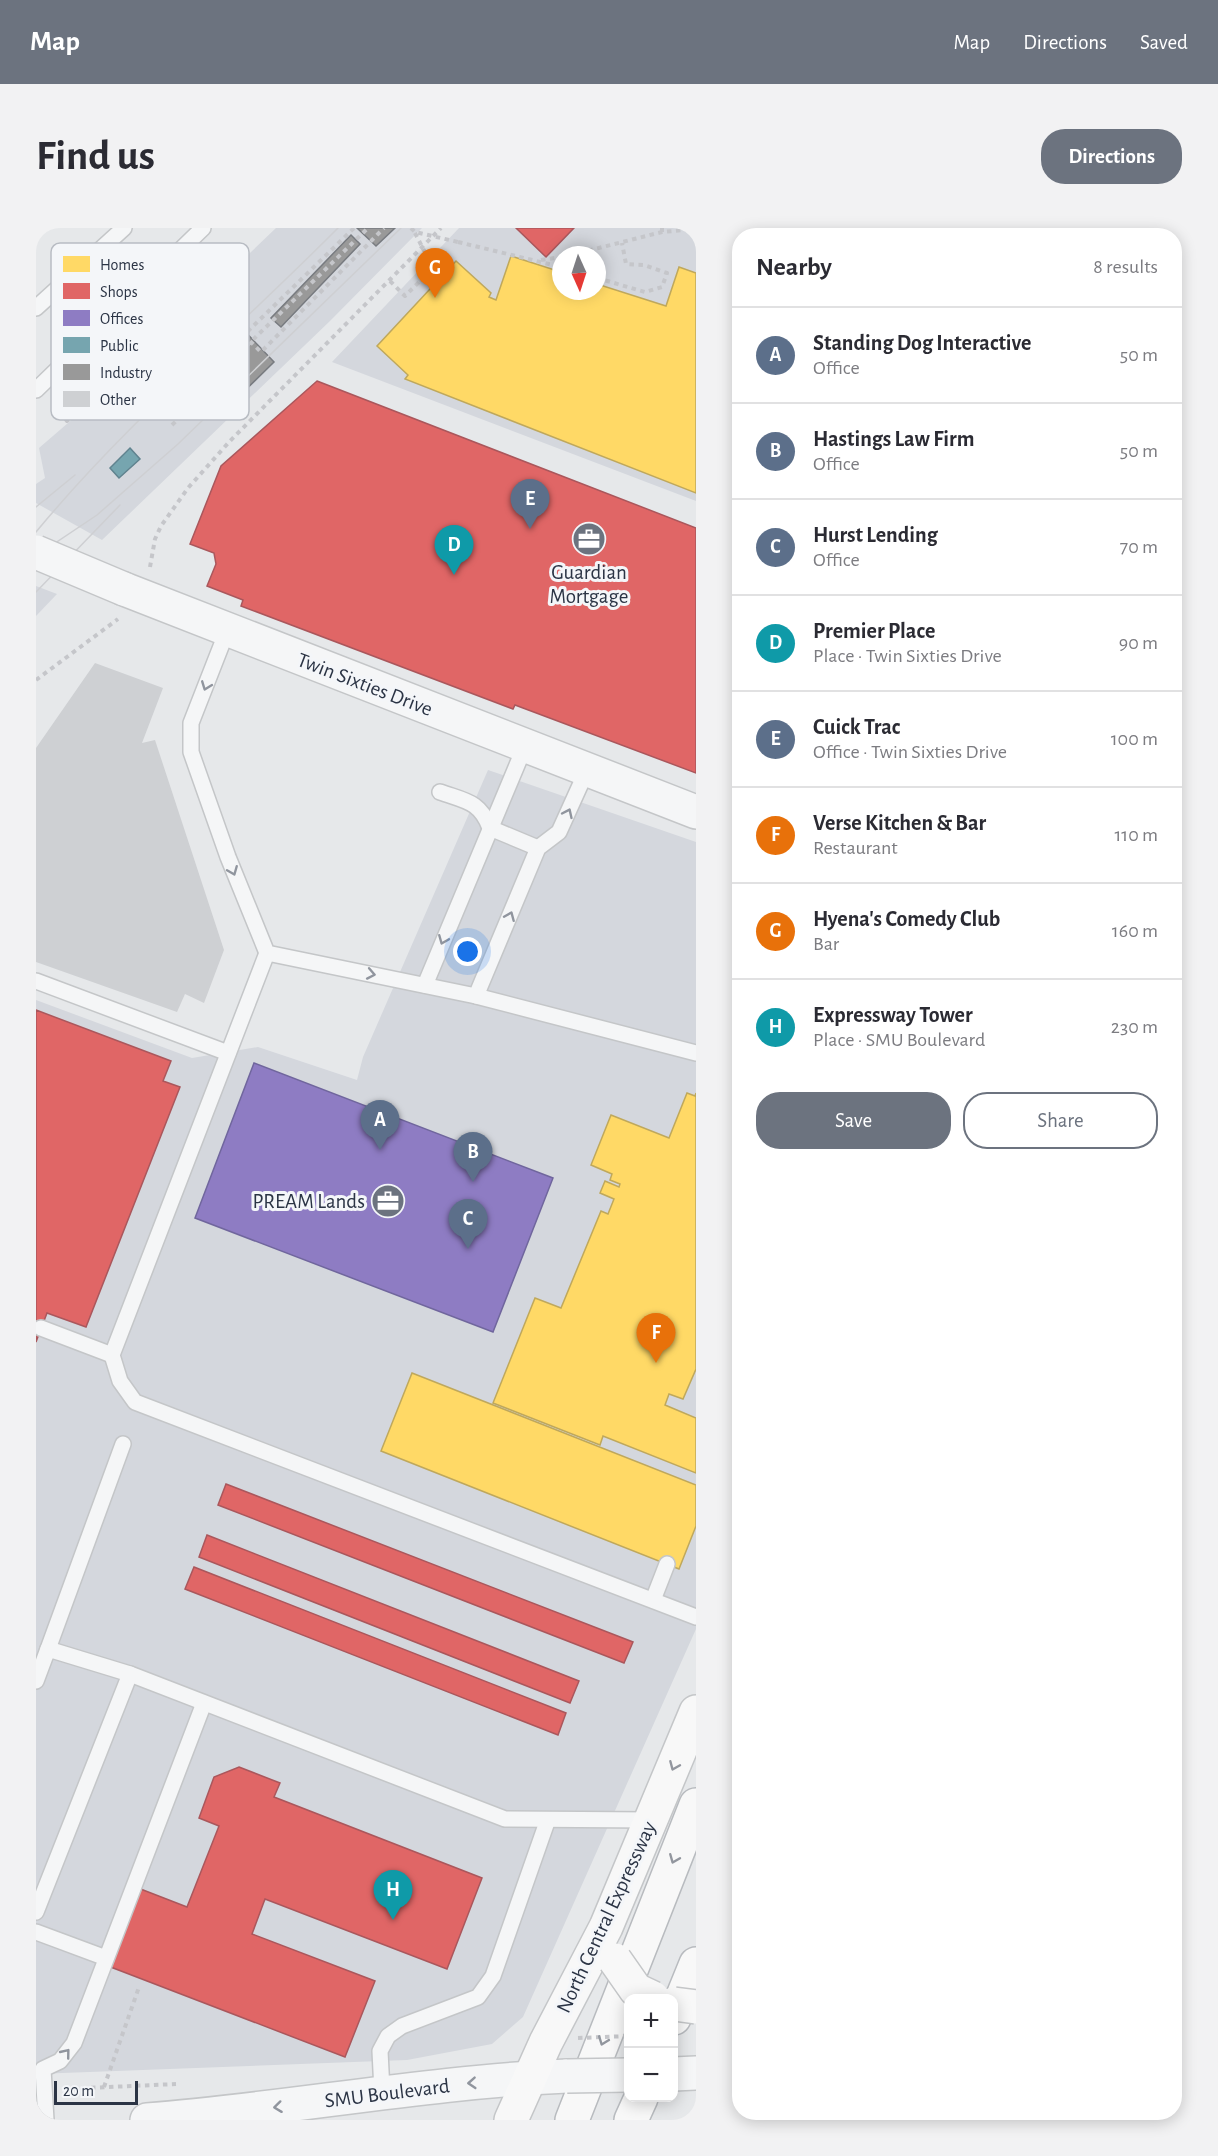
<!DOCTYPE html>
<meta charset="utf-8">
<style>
:root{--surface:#fff;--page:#f2f2f3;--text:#2b2b33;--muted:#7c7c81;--line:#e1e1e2;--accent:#6c737f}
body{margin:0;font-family:"Alegreya Sans",sans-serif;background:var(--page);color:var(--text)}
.controls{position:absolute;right:18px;bottom:18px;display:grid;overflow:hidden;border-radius:12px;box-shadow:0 3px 15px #0003}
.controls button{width:54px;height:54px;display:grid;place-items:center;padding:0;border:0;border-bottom:2px solid var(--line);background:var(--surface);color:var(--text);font:30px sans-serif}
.compass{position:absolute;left:516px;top:18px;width:54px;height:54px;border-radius:50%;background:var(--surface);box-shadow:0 3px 15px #0003;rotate:177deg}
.scale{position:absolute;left:18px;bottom:15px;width:84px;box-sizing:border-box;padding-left:6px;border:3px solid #2b3445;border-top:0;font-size:16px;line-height:21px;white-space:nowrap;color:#2b3445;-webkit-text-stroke:4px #f4f6f9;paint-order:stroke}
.you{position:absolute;left:432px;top:724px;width:21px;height:21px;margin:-15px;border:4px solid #fff;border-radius:50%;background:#1a73e8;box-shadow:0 0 0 9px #1a73e833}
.badge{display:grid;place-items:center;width:39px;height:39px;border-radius:50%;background:var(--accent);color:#fff;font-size:20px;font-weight:700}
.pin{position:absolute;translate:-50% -50px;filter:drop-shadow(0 2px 3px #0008)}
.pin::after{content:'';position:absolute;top:32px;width:21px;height:18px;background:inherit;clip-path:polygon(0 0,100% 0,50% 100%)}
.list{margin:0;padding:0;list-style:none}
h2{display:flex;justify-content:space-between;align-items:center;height:78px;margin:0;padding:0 24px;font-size:26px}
h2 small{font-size:20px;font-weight:400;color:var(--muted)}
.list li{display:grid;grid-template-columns:39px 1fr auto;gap:18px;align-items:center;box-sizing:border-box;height:96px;padding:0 24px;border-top:2px solid var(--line)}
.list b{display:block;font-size:22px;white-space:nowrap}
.list p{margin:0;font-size:20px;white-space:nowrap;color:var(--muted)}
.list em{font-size:20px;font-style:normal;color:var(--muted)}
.actions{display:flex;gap:12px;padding:18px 24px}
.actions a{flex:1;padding:14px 0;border:2px solid var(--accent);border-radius:24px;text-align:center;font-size:21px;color:var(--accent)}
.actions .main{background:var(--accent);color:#fff}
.map{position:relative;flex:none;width:660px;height:1892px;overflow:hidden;border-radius:24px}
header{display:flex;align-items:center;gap:36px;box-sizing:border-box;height:84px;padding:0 30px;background:var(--accent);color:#fff}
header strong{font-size:28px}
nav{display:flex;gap:33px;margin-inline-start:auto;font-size:21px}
.intro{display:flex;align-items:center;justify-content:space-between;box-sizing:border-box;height:144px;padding:0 36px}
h1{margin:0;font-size:42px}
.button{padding:15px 27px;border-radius:24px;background:var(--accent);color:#fff;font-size:21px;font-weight:700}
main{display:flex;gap:36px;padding:0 36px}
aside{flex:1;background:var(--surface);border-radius:24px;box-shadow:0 3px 15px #0003}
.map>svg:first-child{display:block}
.built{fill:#d4d7dd;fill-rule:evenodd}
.homes{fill:#ffd966;stroke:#bfa85c;stroke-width:1.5}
.shops{fill:#e06666;stroke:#aa575c;stroke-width:1.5}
.offices{fill:#8e7cc3;stroke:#70669d;stroke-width:1.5}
.public{fill:#76a5af;stroke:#60838f;stroke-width:1.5}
.industry{fill:#999;stroke:#787b80;stroke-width:1.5}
.building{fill:#ced0d3}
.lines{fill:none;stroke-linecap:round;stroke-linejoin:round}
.service-casing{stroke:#c4c6c8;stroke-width:18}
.tertiary-casing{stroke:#c4c6c8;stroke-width:36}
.secondary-casing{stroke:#c4c6c8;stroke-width:36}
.motorway-casing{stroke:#b8bbbf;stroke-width:36}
.path{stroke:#c5c6ca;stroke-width:4;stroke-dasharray:4.5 4.5;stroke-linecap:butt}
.service{stroke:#f5f6f7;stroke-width:15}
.tertiary{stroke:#f5f6f7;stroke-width:33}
.secondary{stroke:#f8f8f8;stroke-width:33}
.motorway{stroke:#f8f8f8;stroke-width:33}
.tram{stroke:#cecfd2;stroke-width:1.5}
.tertiary-bridge-casing{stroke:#c4c6c8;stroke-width:36;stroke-linecap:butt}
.secondary-bridge-casing{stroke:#c4c6c8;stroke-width:36;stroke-linecap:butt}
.path-bridge{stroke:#c5c6ca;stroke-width:4;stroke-dasharray:4.5 4.5;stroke-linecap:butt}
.tertiary-bridge{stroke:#f5f6f7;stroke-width:33}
.secondary-bridge{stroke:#f8f8f8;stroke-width:33}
.oneway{stroke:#90959e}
.oneway2{stroke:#92969e}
.labels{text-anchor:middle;stroke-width:6;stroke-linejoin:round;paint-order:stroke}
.poi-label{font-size:21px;fill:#2b3445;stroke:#f4f6f9}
.street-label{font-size:21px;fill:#2b3445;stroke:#f4f6f9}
.key{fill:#f4f6f9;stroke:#b8bcc3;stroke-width:1.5}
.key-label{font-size:16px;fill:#2b3445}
</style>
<header>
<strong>Map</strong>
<nav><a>Map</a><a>Directions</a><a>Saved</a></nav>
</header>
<div class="intro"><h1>Find us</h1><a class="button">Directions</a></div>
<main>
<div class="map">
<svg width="660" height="1892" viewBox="0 0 660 1892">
<rect width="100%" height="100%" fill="#e6e8ea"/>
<g class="built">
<path d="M 240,0 L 386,0 L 294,93 L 66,312 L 0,275 L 0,256 L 9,250 L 3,220 L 54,176 L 49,171 L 137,89 L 142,94 Z"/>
<path d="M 423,0 L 660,0 L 660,273 L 296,134 ZM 525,27 L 561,27 L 561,63 L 525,63 Z"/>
<path d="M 0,358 L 21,366 L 0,388 Z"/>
<path d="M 452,542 L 660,614 L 660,1401 L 487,1789 L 456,1816 L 371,1832 L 0,1846 L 0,772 L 156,830 L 222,819 L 321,852 L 327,829 Z"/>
</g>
<g class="homes">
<path d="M 475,28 L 525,44 L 525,63 L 561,63 L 561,56 L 630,78 L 643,39 L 660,45 L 660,265 L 369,151 L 372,147 L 341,118 L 420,33 L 455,65 L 453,69 L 460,72 Z"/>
<path d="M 651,865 L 659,868 L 660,865 L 660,1141 L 647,1171 L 633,1166 L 629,1177 L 660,1190 L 660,1245 L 567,1208 L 564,1217 L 457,1175 L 499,1070 L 525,1080 L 565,983 L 572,986 L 578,971 L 564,965 L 569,953 L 583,959 L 584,956 L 574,952 L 576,946 L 555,937 L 575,887 L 633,910 Z"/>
<path d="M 376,1145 L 660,1257 L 660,1298 L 643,1341 L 345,1223 Z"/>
</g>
<g class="shops">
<path d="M 480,0 L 538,0 L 510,29 Z"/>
<path d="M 281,153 L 660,300 L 660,545 L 479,477 L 477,481 L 205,378 L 207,372 L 171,358 L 180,336 L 178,325 L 154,316 L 185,238 Z"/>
<path d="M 0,782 L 135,833 L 127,853 L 144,859 L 50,1099 L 11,1085 L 0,1114 Z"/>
<path d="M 190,1256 L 597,1414 L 588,1435 L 182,1277 Z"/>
<path d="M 171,1307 L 543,1453 L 534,1475 L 163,1329 Z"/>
<path d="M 158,1339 L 530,1485 L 522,1507 L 149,1361 Z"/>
<path d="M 203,1539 L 244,1555 L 238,1569 L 446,1650 L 411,1741 L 229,1671 L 216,1706 L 339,1753 L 309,1829 L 72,1738 L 102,1660 L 151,1679 L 183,1598 L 163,1590 L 178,1549 Z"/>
</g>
<path class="offices" d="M 218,835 L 517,950 L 457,1104 L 159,990 Z"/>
<path class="public" d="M 94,220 L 104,231 L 83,250 L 74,240 Z"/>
<g class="industry">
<path d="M 321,0 L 359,0 L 340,18 Z"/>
<path d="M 315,7 L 324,16 L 245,99 L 235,90 Z"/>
<path d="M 199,93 L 238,134 L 187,184 L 147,141 Z"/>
</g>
<path class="building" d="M 59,435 L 127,460 L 106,515 L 119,512 L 188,722 L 168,775 L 149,766 L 141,784 L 0,734 L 0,520 Z"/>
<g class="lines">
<g class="service-casing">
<g id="service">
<path d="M 0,80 L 88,0"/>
<path d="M 0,162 L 167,0"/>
<path d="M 191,403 L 155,495 L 155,524 L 192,629 L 231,725 L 440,768 L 502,620 L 523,604 L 551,542"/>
<path d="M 404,564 C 429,573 444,573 454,600 L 502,620"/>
<path d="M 231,725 L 76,1127 L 84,1153 L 99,1174 L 660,1389"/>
<path d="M 0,753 L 192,825"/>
<path d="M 389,757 L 489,518"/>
<path d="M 440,768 L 660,825"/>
<path d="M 5,1100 L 76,1127"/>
<path d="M 617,1372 L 631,1336"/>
<path d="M 12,1421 L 87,1216"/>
<path d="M 0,1453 L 12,1421 L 94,1446 L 469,1591 L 615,1592"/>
<path d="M 0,1684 L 94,1446"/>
<path d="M 0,1704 L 70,1730"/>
<path d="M 346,1863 L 344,1823 L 352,1808 L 366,1798 L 442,1769 L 457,1748 L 511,1594"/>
<path d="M 10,1892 L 7,1841 L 24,1833 L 38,1815 L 168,1475"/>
</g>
</g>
<g class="tertiary-casing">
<g id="tertiary">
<path d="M 88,361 L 660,584"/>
<path d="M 638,1846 L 660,1845"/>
<path d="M 111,1892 C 252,1881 390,1854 531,1848"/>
</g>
</g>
<g class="secondary-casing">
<path id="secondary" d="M 475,1892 L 510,1814 L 570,1699 L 660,1484"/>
</g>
<g class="motorway-casing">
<g id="motorway">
<path d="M 638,1790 L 660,1736"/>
<path d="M 536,1892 L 660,1577"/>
<path d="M 595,1892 L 605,1870"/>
</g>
</g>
<g class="path">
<path d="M 318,0 L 208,107 L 225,124 L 348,0"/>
<path d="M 626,0 L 626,4 L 660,1"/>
<path d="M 422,14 L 525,39"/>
<path d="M 535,27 L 626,4"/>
<path d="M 505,32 L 525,29"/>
<path d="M 561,50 L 609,64 L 626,59 L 631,45 L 608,37 L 590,36 L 586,15"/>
<path d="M 354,53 L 369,68 L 397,40"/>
<path d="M 159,168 L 332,0"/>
<path d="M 24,184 L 31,193 L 65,162 L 71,168 L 131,114 L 124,106 L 150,83 L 140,71"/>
<path d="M 136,197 L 158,176"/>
<path d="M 114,339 L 119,311 L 125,298 L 152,260 L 194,213 L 405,0"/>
<path d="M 0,452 L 82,391"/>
<path d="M 68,1859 L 103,1759"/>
<path d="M 28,1861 L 140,1856"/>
</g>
<use href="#service" class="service"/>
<use href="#tertiary" class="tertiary"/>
<use href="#secondary" class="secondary"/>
<use href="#motorway" class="motorway"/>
<g class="tram">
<path d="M 0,279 L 39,247"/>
<path d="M 0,304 C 91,194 202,101 302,0"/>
<path d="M 0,328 L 61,287 L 142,216 L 365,0"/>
<path d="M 0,364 L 84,277"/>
</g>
<g class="tertiary-bridge-casing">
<g id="tertiary-bridge">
<path d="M 0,324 L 88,361"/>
<path d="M 531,1848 L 592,1847"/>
</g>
</g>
<g class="secondary-bridge-casing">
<g id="secondary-bridge">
<path d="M 579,1732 L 600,1762 L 617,1770"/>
<path d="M 638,1776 L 660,1779"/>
</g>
</g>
<g class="path-bridge">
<path d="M 375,0 L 379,4 L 422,14"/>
<path d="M 379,5 L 397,40"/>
<path d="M 103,140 L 134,175 L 147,164 L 158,176"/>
<path d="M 542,1810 L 592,1808"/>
</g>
<use href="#tertiary-bridge" class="tertiary-bridge"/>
<use href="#secondary-bridge" class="secondary-bridge"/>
</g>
<defs><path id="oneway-chevron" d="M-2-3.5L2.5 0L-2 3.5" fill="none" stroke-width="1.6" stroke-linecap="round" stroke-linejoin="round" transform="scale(1.5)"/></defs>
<g class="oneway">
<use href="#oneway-chevron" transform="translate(170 458) rotate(111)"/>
<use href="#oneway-chevron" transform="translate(532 585) rotate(-65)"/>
<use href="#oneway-chevron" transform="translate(197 643) rotate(68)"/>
<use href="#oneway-chevron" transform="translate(474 688) rotate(-67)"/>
<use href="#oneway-chevron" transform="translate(407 712) rotate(112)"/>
<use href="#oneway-chevron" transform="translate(335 746) rotate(11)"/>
<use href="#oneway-chevron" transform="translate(30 1825) rotate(-51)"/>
<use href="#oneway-chevron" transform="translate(436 1855) rotate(176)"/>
<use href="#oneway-chevron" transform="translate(242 1879) rotate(173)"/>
</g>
<g class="oneway2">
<use href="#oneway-chevron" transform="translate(638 1538) rotate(113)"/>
<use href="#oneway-chevron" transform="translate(638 1631) rotate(112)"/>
<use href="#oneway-chevron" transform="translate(567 1813) rotate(111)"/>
</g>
<defs>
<g id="office-disc" transform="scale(1.725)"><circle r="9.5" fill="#6c737f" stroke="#f4f6f9"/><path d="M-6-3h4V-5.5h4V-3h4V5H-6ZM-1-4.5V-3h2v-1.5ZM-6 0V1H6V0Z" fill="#fff"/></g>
</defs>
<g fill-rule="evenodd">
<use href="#office-disc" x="553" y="311"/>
<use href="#office-disc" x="352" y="973"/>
</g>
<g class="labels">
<g class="poi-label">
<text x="553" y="351">Guardian<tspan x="553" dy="24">Mortgage</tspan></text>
<text x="329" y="980" text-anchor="end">PREAM Lands</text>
</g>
<g class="street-label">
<text transform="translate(329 456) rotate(21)" y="7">Twin Sixties Drive</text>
<text transform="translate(570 1689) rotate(-65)" y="7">North Central Expressway</text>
<text transform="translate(351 1865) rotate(-7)" y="7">SMU Boulevard</text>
</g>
</g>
<rect x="15" y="15" width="198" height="177" rx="9" class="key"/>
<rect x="27" y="28" width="27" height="16" fill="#ffd966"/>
<rect x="27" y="55" width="27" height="16" fill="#e06666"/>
<rect x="27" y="82" width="27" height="16" fill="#8e7cc3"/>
<rect x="27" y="109" width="27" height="16" fill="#76a5af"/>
<rect x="27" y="136" width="27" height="16" fill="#999"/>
<rect x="27" y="163" width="27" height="16" fill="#ced0d3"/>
<g class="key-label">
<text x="64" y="42">Homes</text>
<text x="64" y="69">Shops</text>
<text x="64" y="96">Offices</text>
<text x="64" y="123">Public</text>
<text x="64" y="150">Industry</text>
<text x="64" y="177">Other</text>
</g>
</svg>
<div class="controls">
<button>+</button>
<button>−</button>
</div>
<svg class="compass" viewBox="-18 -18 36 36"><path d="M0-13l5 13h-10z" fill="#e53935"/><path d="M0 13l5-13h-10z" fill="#7c7c81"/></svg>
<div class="scale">20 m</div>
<div class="you"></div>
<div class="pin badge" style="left:344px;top:922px;background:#5c6f8a">A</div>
<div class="pin badge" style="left:437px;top:954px;background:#5c6f8a">B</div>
<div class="pin badge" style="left:432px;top:1021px;background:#5c6f8a">C</div>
<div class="pin badge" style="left:418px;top:347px;background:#0f9aa8">D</div>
<div class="pin badge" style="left:494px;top:301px;background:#5c6f8a">E</div>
<div class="pin badge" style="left:620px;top:1135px;background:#e8710a">F</div>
<div class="pin badge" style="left:399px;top:70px;background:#e8710a">G</div>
<div class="pin badge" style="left:357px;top:1692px;background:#0f9aa8">H</div>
</div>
<aside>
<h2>Nearby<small>8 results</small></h2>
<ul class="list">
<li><span class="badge" style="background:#5c6f8a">A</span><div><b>Standing Dog Interactive</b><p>Office</p></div><em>50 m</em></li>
<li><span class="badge" style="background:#5c6f8a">B</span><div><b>Hastings Law Firm</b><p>Office</p></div><em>50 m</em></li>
<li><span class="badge" style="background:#5c6f8a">C</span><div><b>Hurst Lending</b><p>Office</p></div><em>70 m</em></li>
<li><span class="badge" style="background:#0f9aa8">D</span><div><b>Premier Place</b><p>Place · Twin Sixties Drive</p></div><em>90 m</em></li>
<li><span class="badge" style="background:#5c6f8a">E</span><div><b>Cuick Trac</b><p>Office · Twin Sixties Drive</p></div><em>100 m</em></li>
<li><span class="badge" style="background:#e8710a">F</span><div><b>Verse Kitchen &amp; Bar</b><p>Restaurant</p></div><em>110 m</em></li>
<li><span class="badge" style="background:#e8710a">G</span><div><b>Hyena's Comedy Club</b><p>Bar</p></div><em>160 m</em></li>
<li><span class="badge" style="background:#0f9aa8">H</span><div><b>Expressway Tower</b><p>Place · SMU Boulevard</p></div><em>230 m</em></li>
</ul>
<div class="actions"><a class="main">Save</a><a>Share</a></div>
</aside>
</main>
